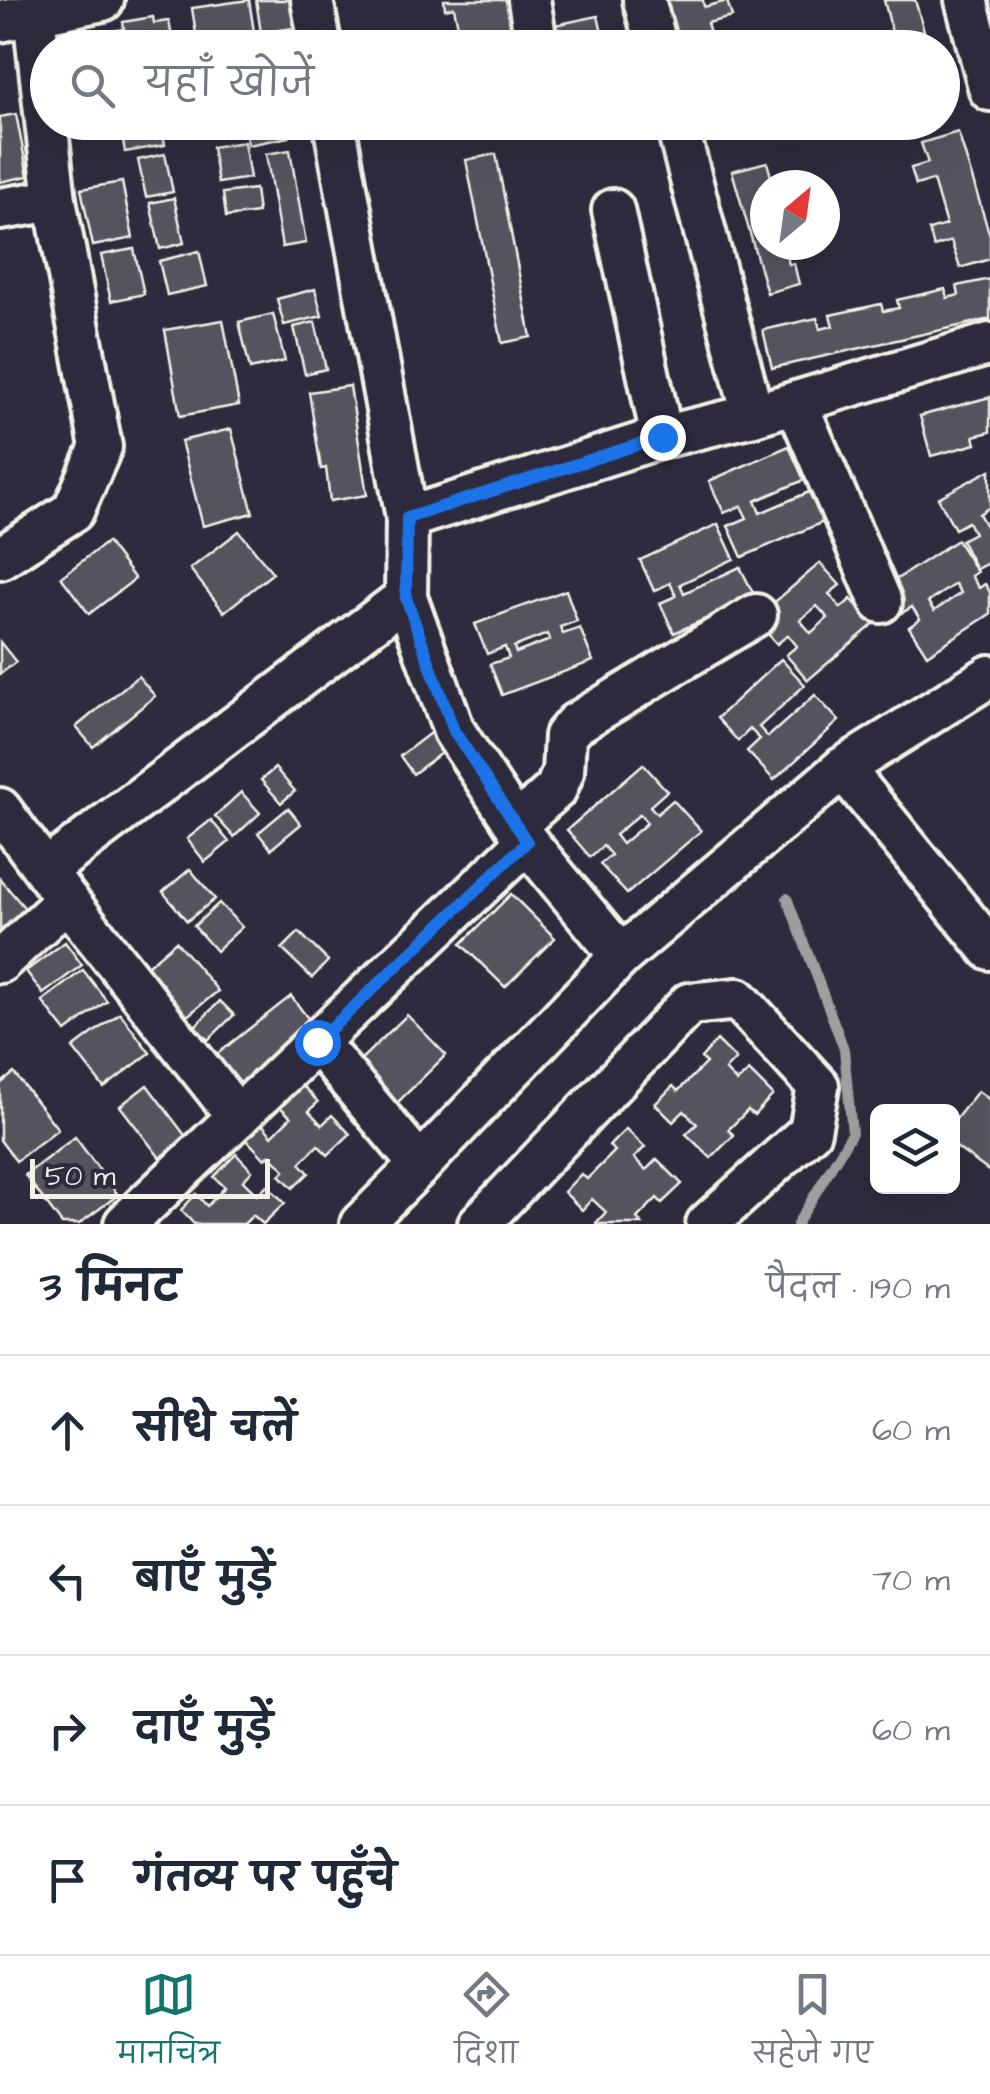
<!DOCTYPE html>
<html lang="hi">
<meta charset="utf-8">
<style>
:root{--surface:#fff;--page:#f2f2f3;--text:#1f2937;--muted:#747a83;--line:#e0e1e3;--accent:#0f766e}
body{margin:0;font-family:"Architects Daughter","Playpen Sans Deva",sans-serif;background:var(--page);color:var(--text)}
.controls{position:absolute;right:30px;bottom:30px;display:grid;overflow:hidden;border-radius:15px;box-shadow:0 10px 40px #0002}
.controls button{width:90px;height:90px;display:grid;place-items:center;padding:0;border:0;border-bottom:2px solid var(--line);background:var(--surface);color:var(--text);font:50px sans-serif}
.compass{position:absolute;left:750px;top:170px;width:90px;height:90px;border-radius:50%;background:var(--surface);box-shadow:0 10px 40px #0002;rotate:29deg}
.scale{position:absolute;left:30px;bottom:25px;width:240px;box-sizing:border-box;padding-left:10px;border:5px solid #f4f1e8;border-top:0;font-size:28px;line-height:35px;white-space:nowrap;color:#f4f1e8;-webkit-text-stroke:8px #2f2a3d;paint-order:stroke}
.stop{position:absolute;width:30px;height:30px;margin:-22px;border:8px solid #1a73e8;border-radius:50%;background:#fff}
.stop.end{background:#1a73e8;border-color:#fff;box-shadow:0 2px 10px #0008}
.list{margin:0;padding:0;list-style:none}
h2{display:flex;justify-content:space-between;align-items:center;height:130px;margin:0;padding:0 40px;font-size:42px}
h2 small{font-size:32px;font-weight:400;color:var(--muted)}
.list li{display:grid;grid-template-columns:65px 1fr auto;gap:30px;align-items:center;box-sizing:border-box;height:150px;padding:0 40px;border-top:2px solid var(--line)}
.list b{display:block;font-size:38px;white-space:nowrap}
.list em{font-size:32px;font-style:normal;color:var(--muted)}
.icon{flex:none;width:55px;height:55px;fill:none;stroke:currentColor;stroke-width:2;stroke-linecap:round;stroke-linejoin:round}
.map{position:relative;flex:none;width:990px;height:1224px;overflow:hidden}
.search{position:absolute;background:var(--surface);box-shadow:0 10px 40px #0002;left:30px;right:30px;top:30px;height:110px;display:flex;align-items:center;gap:25px;box-sizing:border-box;padding:0 35px;border-radius:55px;color:var(--muted);font-size:38px}
.sheet{height:730px;background:var(--surface)}
nav{display:flex;justify-content:space-around;align-items:center;box-sizing:border-box;height:140px;border-top:2px solid var(--line);background:var(--surface);font-size:28px;color:var(--muted)}
nav a{display:grid;justify-items:center;gap:5px}
nav .on{color:var(--accent)}
.map>svg:first-child{display:block}
.lines{fill:none;stroke-linecap:round;stroke-linejoin:round}
.stream{stroke:#a19ea0;stroke-width:10}
.building{fill:#56525f;stroke:#f4f1e8;stroke-width:2.5;fill-rule:evenodd}
.minor-casing{stroke:#f4f1e8;stroke-width:48}
.minor{stroke:#2f2a3d;stroke-width:40}
.route{stroke:#1a73e8;stroke-width:12}
</style>
<div class="map">
<svg width="990" height="1224" viewBox="0 0 990 1224">
<rect width="100%" height="100%" fill="#2f2a3d"/>
<filter id="ink" filterUnits="userSpaceOnUse"><feTurbulence type="fractalNoise" baseFrequency=".01" numOctaves="2"/><feDisplacementMap in="SourceGraphic" scale="20" xChannelSelector="R" yChannelSelector="G"/><feConvolveMatrix kernelMatrix="1 2 1 2 8 2 1 2 1" color-interpolation-filters="sRGB"/></filter>
<g filter="url(#ink)">
<g class="lines">
<path class="stream" d="M 787,898 L 844,1049 L 852,1133 L 797,1224"/>
</g>
<g class="building">
<path d="M 249,0 L 255,38 L 198,47 L 192,8 Z"/>
<path d="M 256,0 L 295,0 L 299,27 L 261,33 Z"/>
<path d="M 444,0 L 508,0 L 515,36 L 526,48 L 494,48 L 492,39 L 474,43 L 475,48 L 453,48 L 450,34 L 459,32 L 454,7 L 445,9 Z"/>
<path d="M 666,0 L 703,0 L 704,7 L 727,1 L 732,17 L 707,23 L 714,48 L 679,48 Z"/>
<path d="M 884,0 L 915,0 L 929,48 L 874,48 L 871,38 L 892,32 Z"/>
<path d="M 598,16 L 605,46 L 561,48 L 555,25 Z"/>
<path d="M 153,17 L 154,23 L 169,21 L 174,48 L 108,48 L 106,32 L 124,29 L 123,22 Z"/>
<path d="M 16,114 L 28,176 L 0,182 L 0,117 Z"/>
<path d="M 244,122 L 286,122 L 289,137 L 248,145 Z"/>
<path d="M 161,123 L 165,145 L 125,152 L 121,129 Z"/>
<path d="M 958,132 L 990,236 L 990,259 L 960,268 L 951,241 L 934,247 L 929,230 L 946,225 L 933,180 L 916,185 L 911,168 L 928,163 L 921,143 Z"/>
<path d="M 244,142 L 250,178 L 218,183 L 212,147 Z"/>
<path d="M 290,150 L 306,243 L 282,247 L 266,154 Z"/>
<path d="M 165,154 L 173,192 L 146,197 L 138,160 Z"/>
<path d="M 496,154 L 531,337 L 502,343 L 466,160 Z"/>
<path d="M 767,162 L 773,184 L 765,185 L 765,245 L 790,245 L 784,247 L 789,264 L 794,264 L 799,284 L 767,293 L 732,171 Z"/>
<path d="M 122,182 L 133,238 L 93,246 L 81,189 Z"/>
<path d="M 255,189 L 258,213 L 226,217 L 223,193 Z"/>
<path d="M 174,198 L 184,243 L 160,249 L 150,203 Z"/>
<path d="M 134,249 L 144,294 L 111,301 L 101,255 Z"/>
<path d="M 199,251 L 207,286 L 167,295 L 159,261 Z"/>
<path d="M 990,279 L 990,319 L 772,368 L 763,330 L 817,318 L 820,329 L 833,326 L 830,315 L 881,304 L 883,311 L 899,308 L 897,300 L 945,289 L 947,298 L 959,295 L 957,286 Z"/>
<path d="M 315,289 L 322,316 L 284,325 L 277,299 Z"/>
<path d="M 273,314 L 285,361 L 250,369 L 239,322 Z"/>
<path d="M 223,320 L 239,405 L 180,416 L 165,330 Z"/>
<path d="M 315,322 L 326,369 L 305,374 L 294,327 Z"/>
<path d="M 350,386 L 367,495 L 330,501 L 326,468 L 321,469 L 309,392 Z"/>
<path d="M 990,397 L 990,432 L 974,436 L 976,444 L 931,456 L 920,416 Z"/>
<path d="M 231,429 L 253,513 L 203,526 L 181,441 Z"/>
<path d="M 789,446 L 804,480 L 755,501 L 760,513 L 809,492 L 823,522 L 742,557 L 728,526 L 747,518 L 741,506 L 724,513 L 709,481 Z"/>
<path d="M 990,470 L 990,507 L 979,514 L 986,526 L 990,524 L 990,562 L 976,569 L 961,540 L 974,533 L 968,522 L 955,529 L 938,498 Z"/>
<path d="M 718,524 L 734,559 L 680,584 L 684,593 L 740,567 L 755,597 L 674,633 L 660,603 L 676,596 L 670,583 L 654,591 L 640,560 Z"/>
<path d="M 239,531 L 273,573 L 224,612 L 190,569 Z"/>
<path d="M 957,540 L 977,572 L 971,576 L 979,588 L 985,584 L 990,592 L 990,614 L 927,655 L 909,627 L 920,619 L 912,607 L 900,614 L 883,588 ZM 955,584 L 961,593 L 934,611 L 928,602 Z"/>
<path d="M 107,542 L 135,579 L 89,614 L 61,577 Z"/>
<path d="M 820,563 L 840,585 L 829,594 L 841,608 L 851,599 L 874,624 L 808,680 L 786,655 L 797,646 L 788,635 L 777,644 L 755,619 ZM 817,606 L 828,618 L 811,633 L 800,620 Z"/>
<path d="M 566,590 L 577,621 L 560,627 L 563,634 L 580,628 L 593,661 L 502,695 L 490,664 L 509,658 L 505,647 L 487,654 L 475,624 ZM 547,634 L 550,640 L 516,653 L 514,647 Z"/>
<path d="M 0,642 L 16,662 L 0,674 Z"/>
<path d="M 781,659 L 805,685 L 759,727 L 768,737 L 815,695 L 839,721 L 774,780 L 747,751 L 760,739 L 750,729 L 738,741 L 717,718 Z"/>
<path d="M 138,676 L 155,696 L 93,747 L 76,727 Z"/>
<path d="M 438,727 L 452,745 L 413,774 L 400,756 Z"/>
<path d="M 643,764 L 667,791 L 650,806 L 657,814 L 673,800 L 701,831 L 627,894 L 600,864 L 611,855 L 603,846 L 590,857 L 567,830 ZM 640,814 L 647,823 L 622,844 L 615,835 Z"/>
<path d="M 275,768 L 295,791 L 281,803 L 261,780 Z"/>
<path d="M 241,792 L 260,813 L 234,837 L 215,816 Z"/>
<path d="M 288,808 L 301,824 L 271,849 L 258,833 Z"/>
<path d="M 211,820 L 229,842 L 205,862 L 187,839 Z"/>
<path d="M 190,869 L 215,899 L 187,921 L 163,892 Z"/>
<path d="M 0,879 L 29,913 L 0,937 Z"/>
<path d="M 511,894 L 555,938 L 505,987 L 461,944 Z"/>
<path d="M 219,903 L 242,927 L 216,951 L 194,926 Z"/>
<path d="M 299,932 L 328,961 L 312,978 L 282,949 Z"/>
<path d="M 176,941 L 218,991 L 181,1021 L 140,972 Z"/>
<path d="M 65,942 L 82,965 L 43,994 L 26,971 Z"/>
<path d="M 83,970 L 107,1001 L 66,1032 L 42,1001 Z"/>
<path d="M 291,996 L 320,1034 L 246,1091 L 217,1054 Z"/>
<path d="M 220,1001 L 234,1015 L 208,1040 L 195,1026 Z"/>
<path d="M 120,1013 L 150,1053 L 104,1088 L 73,1048 Z"/>
<path d="M 407,1015 L 446,1055 L 395,1105 L 355,1065 Z"/>
<path d="M 717,1040 L 736,1059 L 725,1070 L 737,1082 L 749,1071 L 773,1095 L 754,1115 L 748,1110 L 728,1130 L 734,1135 L 711,1158 L 686,1134 L 697,1124 L 684,1111 L 673,1122 L 655,1104 L 673,1086 L 678,1091 L 706,1063 L 701,1058 Z"/>
<path d="M 14,1073 L 58,1129 L 16,1161 L 0,1140 L 0,1084 Z"/>
<path d="M 147,1085 L 187,1138 L 160,1158 L 120,1106 Z"/>
<path d="M 302,1085 L 318,1102 L 309,1111 L 322,1125 L 332,1115 L 350,1134 L 328,1155 L 318,1145 L 300,1163 L 309,1173 L 293,1188 L 280,1175 L 285,1170 L 270,1155 L 265,1159 L 246,1139 L 262,1124 L 272,1136 L 291,1117 L 280,1107 Z"/>
<path d="M 978,1091 L 990,1100 L 990,1172 L 952,1144 L 952,1124 Z"/>
<path d="M 626,1129 L 645,1147 L 634,1158 L 646,1170 L 657,1159 L 682,1184 L 662,1203 L 657,1198 L 637,1218 L 642,1224 L 597,1224 L 596,1223 L 606,1212 L 592,1199 L 582,1210 L 564,1192 L 581,1174 L 587,1179 L 615,1151 L 609,1146 Z"/>
<path d="M 75,1137 L 118,1195 L 79,1224 L 62,1224 L 25,1175 Z"/>
<path d="M 236,1154 L 252,1171 L 243,1181 L 257,1195 L 267,1185 L 285,1203 L 263,1224 L 253,1215 L 244,1224 L 194,1224 L 181,1210 L 196,1194 L 207,1206 L 225,1187 L 214,1177 Z"/>
</g>
<g class="lines">
<g class="minor-casing">
<g id="minor">
<path d="M 312,0 L 321,48"/>
<path d="M 529,0 L 535,36 L 534,48"/>
<path d="M 644,0 L 657,48"/>
<path d="M 966,0 L 990,90"/>
<path d="M 0,21 L 103,0"/>
<path d="M 334,122 L 407,518 L 406,597 L 454,731 L 527,842 L 621,956"/>
<path d="M 676,122 L 753,415"/>
<path d="M 0,209 L 55,200"/>
<path d="M 613,210 L 662,437"/>
<path d="M 796,402 L 881,602"/>
<path d="M 407,518 L 662,437 L 753,415 L 990,344"/>
<path d="M 0,558 L 73,511 L 101,447 L 55,200 L 34,15"/>
<path d="M 843,768 L 990,949"/>
<path d="M 0,809 L 67,900 L 238,1117"/>
<path d="M 516,825 L 556,789 L 563,772 L 565,736 L 575,724 L 756,615"/>
<path d="M 47,869 L 406,597"/>
<path d="M 0,962 L 67,900"/>
<path d="M 317,1042 L 420,1165"/>
<path d="M 125,1224 L 527,842"/>
<path d="M 361,1224 L 420,1165 L 621,956 L 843,768 L 990,676"/>
<path d="M 479,1224 L 689,1004 L 738,999 L 818,1086 L 810,1131 L 707,1224"/>
</g>
</g>
<use href="#minor" class="minor"/>
</g>
</g>
<g class="lines" filter="url(#ink)">
<path class="route" d="M 317,1042 L 527,842 L 454,731 L 406,598 L 407,518 L 662,437"/>
</g>
</svg>
<div class="controls">
<button><svg class="icon" aria-label="layers" viewBox="0 0 24 24"><path d="M12 4l9 5-9 5-9-5zM3 14l9 5 9-5"/></svg></button>
</div>
<svg class="compass" viewBox="-18 -18 36 36"><path d="M0-13l5 13h-10z" fill="#e53935"/><path d="M0 13l5-13h-10z" fill="#747a83"/></svg>
<div class="scale">50 m</div>
<div class="stop" style="left:317px;top:1042px"></div>
<div class="stop end" style="left:662px;top:437px"></div>
<div class="search"><svg class="icon" aria-label="search" viewBox="0 0 24 24"><circle cx="10" cy="10" r="6"/><path d="M15 15l6 6"/></svg>यहाँ खोजें</div>
</div>
<section class="sheet">
<h2>3 मिनट<small>पैदल · 190 m</small></h2>
<ul class="list">
<li><svg class="icon" aria-label="ahead" viewBox="0 0 24 24"><path d="M12 20V5M6 11l6-6 6 6"/></svg><div><b>सीधे चलें</b></div><em>60 m</em></li>
<li><svg class="icon" aria-label="left" viewBox="0 0 24 24"><path d="M17 20v-9H6M10 6l-5 5 5 5"/></svg><div><b>बाएँ मुड़ें</b></div><em>70 m</em></li>
<li><svg class="icon" aria-label="right" viewBox="0 0 24 24"><path d="M7 20v-9h11M14 6l5 5-5 5"/></svg><div><b>दाएँ मुड़ें</b></div><em>60 m</em></li>
<li><svg class="icon" aria-label="arrive" viewBox="0 0 24 24"><path d="M6 21V4h12l-3 4 3 4H6"/></svg><div><b>गंतव्य पर पहुँचे</b></div></li>
</ul>
</section>
<nav>
<a class="on"><svg class="icon" aria-label="map" viewBox="0 0 24 24"><path d="M3 6l6-2 6 2 6-2v14l-6 2-6-2-6 2zM9 4v14M15 6v14"/></svg>मानचित्र</a>
<a><svg class="icon" aria-label="directions" viewBox="0 0 24 24"><path d="M12 3l9 9-9 9-9-9zM9 14v-3h6M13 9l2 2-2 2"/></svg>दिशा</a>
<a><svg class="icon" aria-label="saved" viewBox="0 0 24 24"><path d="M7 4h10v16l-5-4-5 4z"/></svg>सहेजे गए</a>
</nav>
